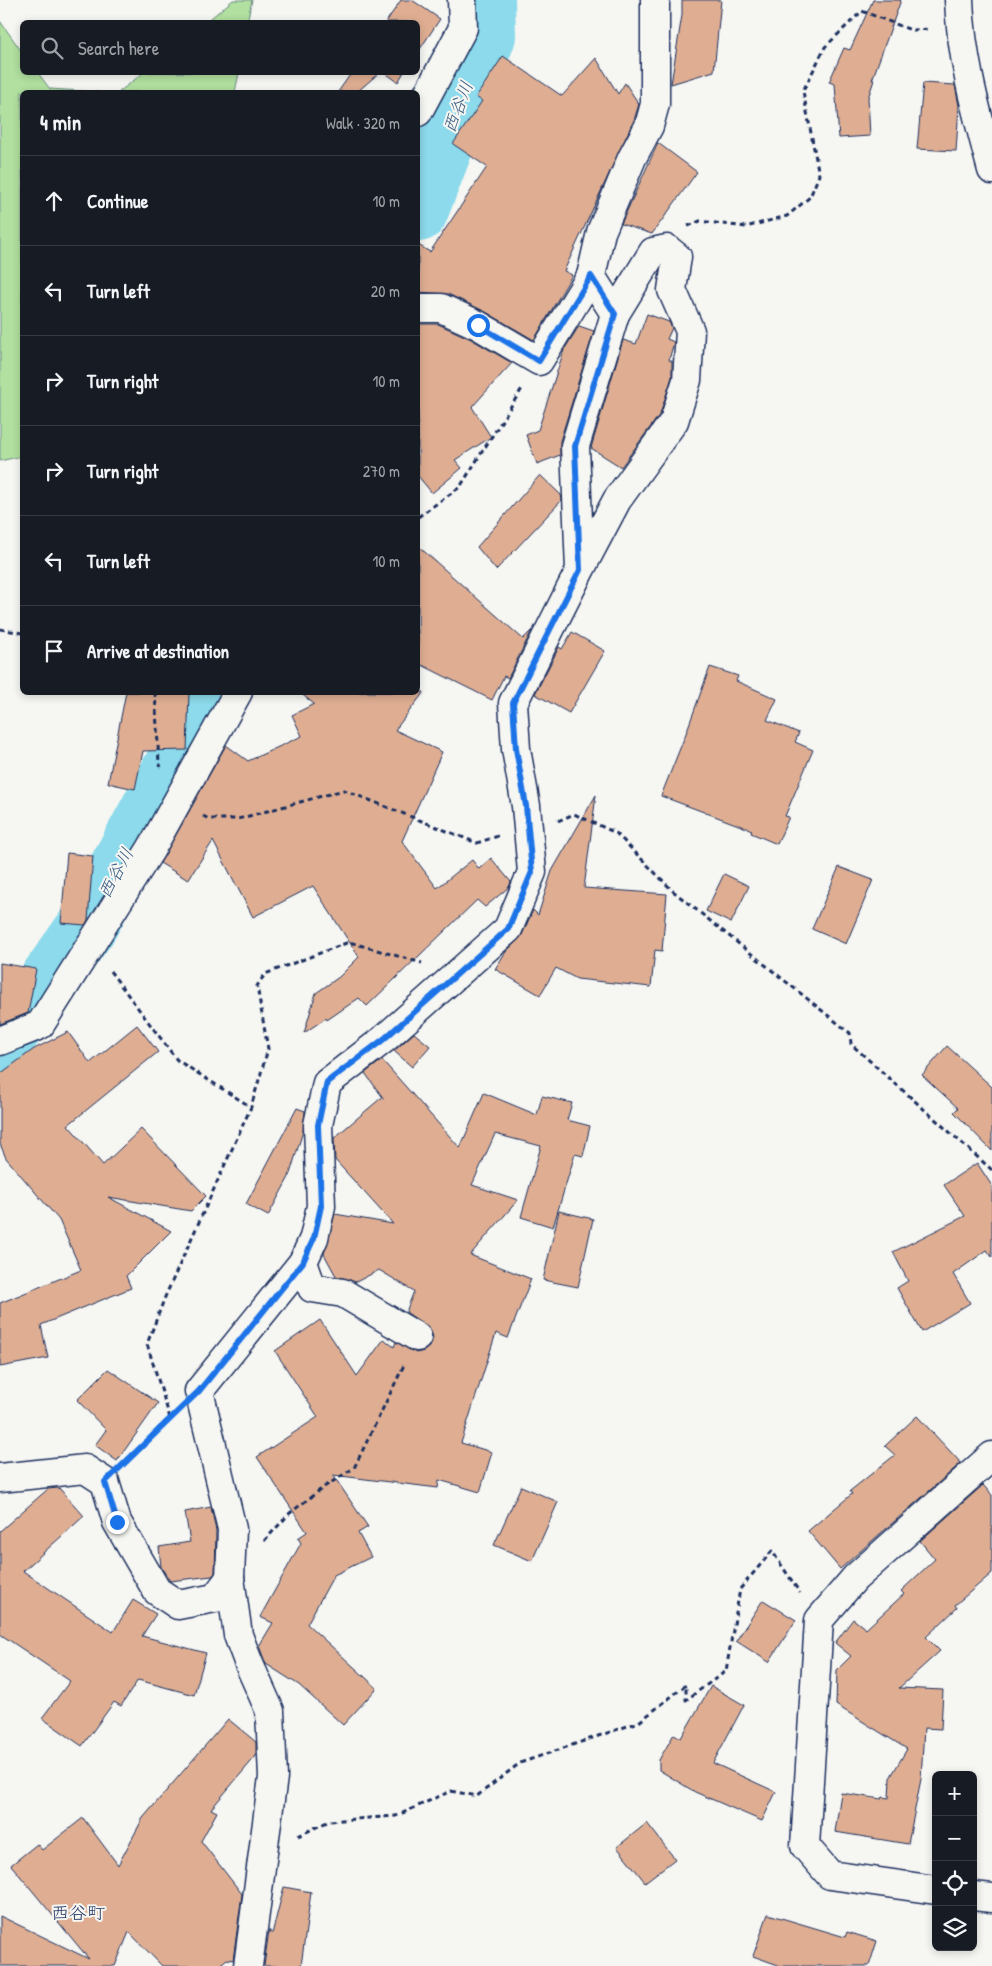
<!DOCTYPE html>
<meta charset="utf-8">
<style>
:root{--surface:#171b24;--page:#242831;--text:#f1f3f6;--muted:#9ea1a6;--line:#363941}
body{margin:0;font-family:"Patrick Hand","Klee One",sans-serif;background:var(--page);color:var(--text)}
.controls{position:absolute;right:15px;bottom:15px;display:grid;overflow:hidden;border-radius:8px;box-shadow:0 2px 8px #0003}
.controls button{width:45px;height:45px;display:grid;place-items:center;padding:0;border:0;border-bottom:1px solid var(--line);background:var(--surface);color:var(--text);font:25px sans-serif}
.stop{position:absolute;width:15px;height:15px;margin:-11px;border:4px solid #1a73e8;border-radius:50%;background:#fff}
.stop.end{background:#1a73e8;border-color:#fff;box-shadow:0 1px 5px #0008}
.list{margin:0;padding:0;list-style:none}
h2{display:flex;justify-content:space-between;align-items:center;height:65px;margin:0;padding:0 20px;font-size:21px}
h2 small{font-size:16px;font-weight:400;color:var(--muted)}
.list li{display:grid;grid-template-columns:32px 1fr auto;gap:15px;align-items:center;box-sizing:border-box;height:90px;padding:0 20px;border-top:1px solid var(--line)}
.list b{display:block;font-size:19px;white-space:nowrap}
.list em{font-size:16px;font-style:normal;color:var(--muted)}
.icon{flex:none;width:28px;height:28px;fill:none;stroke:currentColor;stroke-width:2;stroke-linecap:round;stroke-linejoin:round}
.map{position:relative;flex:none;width:992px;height:1966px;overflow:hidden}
.search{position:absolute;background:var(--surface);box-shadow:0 2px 8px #0003;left:20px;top:20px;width:400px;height:55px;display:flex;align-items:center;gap:12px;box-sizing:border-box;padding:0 18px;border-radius:8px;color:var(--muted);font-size:19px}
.panel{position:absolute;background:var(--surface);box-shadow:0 2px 8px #0003;left:20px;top:90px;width:400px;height:605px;border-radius:8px}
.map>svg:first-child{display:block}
.green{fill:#b1e0a0;stroke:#66887f}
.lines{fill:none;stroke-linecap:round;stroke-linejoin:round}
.river{stroke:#8cdaeb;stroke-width:60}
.building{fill:#dfae92;stroke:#1b2f5e}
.minor-casing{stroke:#1b2f5e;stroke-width:31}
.path{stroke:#1b2f5e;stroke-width:3;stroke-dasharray:5 4;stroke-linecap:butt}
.minor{stroke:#f6f6f2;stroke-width:28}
.route{stroke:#1a73e8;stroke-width:6}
.labels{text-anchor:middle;stroke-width:4;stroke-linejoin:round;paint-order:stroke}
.water-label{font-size:18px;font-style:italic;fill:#375a81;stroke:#f6f6f2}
.neighbourhood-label{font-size:18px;fill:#1b2f5e;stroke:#f6f6f2}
</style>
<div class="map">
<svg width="992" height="1966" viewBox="0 0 992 1966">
<rect width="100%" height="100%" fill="#f6f6f2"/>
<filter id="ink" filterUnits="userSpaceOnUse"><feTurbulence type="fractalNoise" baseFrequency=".02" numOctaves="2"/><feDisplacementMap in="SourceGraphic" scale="10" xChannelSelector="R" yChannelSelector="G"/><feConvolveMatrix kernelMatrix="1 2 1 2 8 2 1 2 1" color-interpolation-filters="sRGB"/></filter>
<g filter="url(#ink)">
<g class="green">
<path d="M 233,0 L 252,0 L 247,22 L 206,22 Z"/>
<path d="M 0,21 L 22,52 L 22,72 L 38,73 L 50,89 L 98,92 L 22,92 L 22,456 L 0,461 Z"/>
<path d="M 143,73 L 143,72 L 239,73 L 235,92 L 119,92 Z"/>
</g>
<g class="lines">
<g class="river">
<path d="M 418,212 L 486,36 L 485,0"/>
<path d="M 0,1043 L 37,997 L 88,925 L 214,692"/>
</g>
</g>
<g class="building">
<path d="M 401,0 L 412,0 L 440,19 L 418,52 L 418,22 L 386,22 Z"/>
<path d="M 682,0 L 721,0 L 714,71 L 671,84 L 682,15 Z"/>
<path d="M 873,0 L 901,0 L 872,80 L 874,80 L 868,98 L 870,136 L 839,138 L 835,84 L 829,82 L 844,48 L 850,50 Z"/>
<path d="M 503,56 L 562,96 L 596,58 L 618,94 L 625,83 L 639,104 L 634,120 L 564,271 L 572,275 L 534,340 L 486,312 L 448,294 L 418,292 L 418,245 L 430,252 L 487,167 L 453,144 L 482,101 L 476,97 Z"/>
<path d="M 352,72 L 380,72 L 357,92 L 338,92 Z"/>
<path d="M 384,72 L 404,72 L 398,82 Z"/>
<path d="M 923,83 L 955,85 L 959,106 L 956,151 L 917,149 Z"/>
<path d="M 658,143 L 697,172 L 652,234 L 621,224 Z"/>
<path d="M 647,314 L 669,322 L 672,328 L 667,339 L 674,342 L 669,360 L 672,361 L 672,377 L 660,414 L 621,467 L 591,448 L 623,340 L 636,344 Z"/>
<path d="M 418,324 L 438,324 L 471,339 L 512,363 L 472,407 L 491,437 L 455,460 L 462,468 L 432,493 L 418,476 Z"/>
<path d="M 579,326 L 594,331 L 560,441 L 560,455 L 537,464 L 526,435 L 538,430 L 564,350 Z"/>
<path d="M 540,475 L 561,495 L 562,500 L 496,570 L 477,547 Z"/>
<path d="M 418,546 L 523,639 L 532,630 L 508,678 L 504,676 L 492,700 L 418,663 Z"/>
<path d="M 572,632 L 605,651 L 569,713 L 535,694 L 559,647 L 562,649 Z"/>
<path d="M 710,667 L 738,676 L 736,681 L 777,699 L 767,720 L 799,733 L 795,742 L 813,750 L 785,816 L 789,817 L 777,844 L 751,833 L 752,830 L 661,796 L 685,736 Z"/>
<path d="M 126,692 L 189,692 L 187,750 L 143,751 L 135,789 L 108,783 Z"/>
<path d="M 299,692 L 424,692 L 395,730 L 442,752 L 402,841 L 437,888 L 472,860 L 479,869 L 491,858 L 511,882 L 509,887 L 485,907 L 477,900 L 367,1006 L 359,998 L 327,1020 L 326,1018 L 304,1033 L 316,993 L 339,977 L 359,957 L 313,886 L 253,917 L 213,841 L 188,880 L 160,863 L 226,745 L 248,761 L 302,736 L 292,715 L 314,704 Z"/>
<path d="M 596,795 L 584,888 L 667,894 L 662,951 L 655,950 L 651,987 L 577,979 L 556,968 L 540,995 L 495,969 L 505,953 L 522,935 L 533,910 L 538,915 L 552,871 Z"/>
<path d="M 67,853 L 93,856 L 88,920 L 85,925 L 61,923 Z"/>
<path d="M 839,867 L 873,880 L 846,944 L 812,929 Z"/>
<path d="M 724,874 L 749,886 L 731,923 L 706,911 Z"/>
<path d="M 0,963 L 36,969 L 28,1013 L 0,1024 Z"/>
<path d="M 137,1025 L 158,1052 L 68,1125 L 103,1165 L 141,1129 L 206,1196 L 191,1211 L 108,1197 L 171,1231 L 126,1276 L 131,1288 L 41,1325 L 48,1358 L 0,1367 L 0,1303 L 81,1270 L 59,1220 L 6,1158 L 0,1144 L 0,1074 L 34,1049 L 68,1032 L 90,1063 Z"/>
<path d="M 414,1033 L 430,1046 L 412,1067 L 394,1051 Z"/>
<path d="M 947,1046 L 992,1087 L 992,1151 L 954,1112 L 958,1108 L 922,1075 Z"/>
<path d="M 382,1060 L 460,1148 L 484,1093 L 537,1115 L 542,1096 L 572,1103 L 567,1120 L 590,1126 L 583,1156 L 575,1154 L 553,1227 L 521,1217 L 541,1146 L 495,1134 L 472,1185 L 518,1200 L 470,1255 L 531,1279 L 508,1338 L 496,1333 L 461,1443 L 492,1452 L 480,1492 L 439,1480 L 438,1488 L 333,1475 L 368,1527 L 358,1533 L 371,1557 L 334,1575 L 307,1624 L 377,1688 L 343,1725 L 299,1685 L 266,1664 L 259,1646 L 273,1623 L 260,1617 L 301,1543 L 298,1538 L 307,1532 L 257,1457 L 318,1417 L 275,1351 L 320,1320 L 357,1376 L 384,1339 L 394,1347 L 396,1342 L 416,1353 L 424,1351 L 431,1345 L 433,1337 L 430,1329 L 406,1312 L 414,1291 L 379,1270 L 356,1282 L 336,1276 L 324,1254 L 335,1214 L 393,1224 L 335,1160 L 334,1138 L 381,1098 L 384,1099 L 365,1073 Z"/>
<path d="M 297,1108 L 305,1111 L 303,1131 L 289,1177 L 268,1216 L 246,1204 Z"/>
<path d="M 977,1163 L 992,1186 L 992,1257 L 987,1250 L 953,1274 L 970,1303 L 922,1332 L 897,1288 L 908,1281 L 893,1252 L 965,1216 L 944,1185 Z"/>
<path d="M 559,1211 L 593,1219 L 578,1287 L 543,1280 Z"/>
<path d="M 108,1369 L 158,1403 L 117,1461 L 95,1445 L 106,1430 L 77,1400 Z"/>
<path d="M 917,1416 L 961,1463 L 840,1569 L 808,1531 L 852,1494 L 850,1491 L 895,1455 L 885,1446 Z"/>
<path d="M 983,1485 L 992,1495 L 992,1573 L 955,1605 L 957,1608 L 926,1637 L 940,1651 L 899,1688 L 943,1690 L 941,1729 L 924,1728 L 921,1779 L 908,1844 L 835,1832 L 841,1793 L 882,1799 L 883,1797 L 889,1798 L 890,1778 L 907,1749 L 836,1705 L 837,1670 L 851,1656 L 835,1643 L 853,1619 L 866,1629 L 904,1594 L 901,1591 L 935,1559 L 920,1541 Z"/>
<path d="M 521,1486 L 558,1502 L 532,1561 L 494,1545 Z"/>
<path d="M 59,1488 L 84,1516 L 23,1571 L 113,1632 L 133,1600 L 156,1614 L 142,1636 L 206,1653 L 194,1695 L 138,1680 L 121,1706 L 114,1702 L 82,1746 L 42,1718 L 70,1681 L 0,1634 L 0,1531 L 48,1489 Z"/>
<path d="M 211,1507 L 216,1531 L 215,1573 L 212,1576 L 170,1581 L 161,1567 L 159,1547 L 190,1542 L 185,1512 Z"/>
<path d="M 763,1600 L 796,1620 L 769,1662 L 736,1641 Z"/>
<path d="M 711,1686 L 744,1705 L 713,1763 L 776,1792 L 762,1821 L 695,1792 L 659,1770 L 659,1760 L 674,1734 L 681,1738 Z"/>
<path d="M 228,1719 L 256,1742 L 256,1756 L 211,1809 L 217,1812 L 201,1841 L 242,1894 L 233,1960 L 227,1959 L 218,1966 L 162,1966 L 129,1932 L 115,1966 L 0,1966 L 0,1916 L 89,1959 L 11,1865 L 37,1844 L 42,1850 L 83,1818 L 118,1865 L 143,1818 Z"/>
<path d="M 647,1823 L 675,1859 L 645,1882 L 617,1847 Z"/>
<path d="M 284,1887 L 311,1892 L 301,1966 L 264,1966 L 269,1930 L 272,1934 Z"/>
<path d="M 768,1914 L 845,1937 L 847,1932 L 877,1941 L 869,1966 L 781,1966 L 753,1956 Z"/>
</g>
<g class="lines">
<g class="minor-casing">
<g id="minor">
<path d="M 959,0 C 961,58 977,114 992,170"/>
<path d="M 418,112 L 463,28 L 462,0"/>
<path d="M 418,308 L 441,308 L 478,325 L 539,361 L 591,276"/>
<path d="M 615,314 L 591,276 L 601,232 L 632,158 L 649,126 L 655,104 L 655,0"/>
<path d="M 0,1041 L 40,1025 L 151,849 L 238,692"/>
<path d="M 303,1262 L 312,1288 L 343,1293 L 417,1337"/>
<path d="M 0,1478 L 85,1469 L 105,1482 L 117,1522 L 157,1591 L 178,1605 L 215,1598 L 230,1578"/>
<path d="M 936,1890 L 830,1875 L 805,1846 L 819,1620 L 855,1578 L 992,1456"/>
<path d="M 973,1896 L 992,1898"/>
<path d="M 248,1966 L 273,1777 L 270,1711 L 249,1664 L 238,1635 L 230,1578 L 232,1529 L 199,1391 L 303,1262 L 314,1238 L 321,1206 L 318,1125 L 327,1083 L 384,1039 L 508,929 L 532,872 L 526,806 L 516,749 L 513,703 L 580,570 L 575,446 L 615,314 L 653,252 L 667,249 L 677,257 L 672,290 L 690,331 L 687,380 L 674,421 L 617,500 L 580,570"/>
</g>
</g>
<g class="path">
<path d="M 688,226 L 700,221 L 746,227 L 787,216 L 810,197 L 819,175 L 803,91 L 825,47 L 862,11 L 911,30 L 931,29"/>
<path d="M 418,517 L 460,487 L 523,387"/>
<path d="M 0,629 L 22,633"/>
<path d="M 155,692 L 159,763 L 161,767"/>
<path d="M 203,816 L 209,819 L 238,819 L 344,790 L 477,843 L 498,836"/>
<path d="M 558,821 L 574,814 L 616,833 L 673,891 L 850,1033 L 851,1044 L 992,1170"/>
<path d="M 110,971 L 177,1060 L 251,1107"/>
<path d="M 170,1418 L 147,1344 L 165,1297 L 251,1107 L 268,1049 L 257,986 L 265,974 L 349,942 L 422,963"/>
<path d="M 126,1462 L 171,1417"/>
<path d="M 264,1541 L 290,1513 L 324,1487 L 354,1468 L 404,1365"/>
<path d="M 298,1836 L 329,1821 L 396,1816 L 451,1791 L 477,1796 L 520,1763 L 639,1722 L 686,1685 L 686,1700 L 726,1671 L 740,1589 L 772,1551 L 800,1593"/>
</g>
<use href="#minor" class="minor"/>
</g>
</g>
<g class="lines" filter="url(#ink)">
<path class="route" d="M 117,1522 L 105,1482 L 199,1391 L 303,1262 L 314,1238 L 321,1206 L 318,1125 L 327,1082 L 384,1039 L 508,929 L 532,872 L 526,806 L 516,749 L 513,703 L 580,570 L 575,446 L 615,314 L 591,276 L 539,361 L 478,325"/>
</g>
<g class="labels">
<g class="water-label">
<text transform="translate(458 107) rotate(-69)" y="6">西谷川</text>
<text transform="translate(116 873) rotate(-62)" y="6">西谷川</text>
</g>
<g class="neighbourhood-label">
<text x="78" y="1919">西谷町</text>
</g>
</g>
</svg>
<div class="controls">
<button>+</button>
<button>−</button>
<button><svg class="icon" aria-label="locate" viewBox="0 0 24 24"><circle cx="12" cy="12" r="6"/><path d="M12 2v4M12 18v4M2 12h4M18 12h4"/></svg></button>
<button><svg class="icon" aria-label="layers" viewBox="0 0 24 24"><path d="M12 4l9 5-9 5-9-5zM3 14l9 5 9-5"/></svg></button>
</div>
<div class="stop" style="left:478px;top:325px"></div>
<div class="stop end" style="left:117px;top:1522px"></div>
<div class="search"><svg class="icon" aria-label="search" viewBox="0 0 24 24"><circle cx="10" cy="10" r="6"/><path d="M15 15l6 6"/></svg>Search here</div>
<section class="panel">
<h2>4 min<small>Walk · 320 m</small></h2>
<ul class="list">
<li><svg class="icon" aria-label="ahead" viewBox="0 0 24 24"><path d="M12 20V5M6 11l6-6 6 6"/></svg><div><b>Continue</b></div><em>10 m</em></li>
<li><svg class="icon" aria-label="left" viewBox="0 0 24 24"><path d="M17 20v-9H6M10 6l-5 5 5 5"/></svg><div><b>Turn left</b></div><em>20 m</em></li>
<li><svg class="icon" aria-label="right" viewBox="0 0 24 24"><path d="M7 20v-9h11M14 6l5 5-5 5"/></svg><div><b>Turn right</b></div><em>10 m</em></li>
<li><svg class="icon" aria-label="right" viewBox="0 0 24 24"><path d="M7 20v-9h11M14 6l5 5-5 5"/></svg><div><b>Turn right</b></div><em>270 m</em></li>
<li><svg class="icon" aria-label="left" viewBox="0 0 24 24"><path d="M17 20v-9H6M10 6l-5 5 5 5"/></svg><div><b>Turn left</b></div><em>10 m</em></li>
<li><svg class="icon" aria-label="arrive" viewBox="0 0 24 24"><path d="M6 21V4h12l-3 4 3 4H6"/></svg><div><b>Arrive at destination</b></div></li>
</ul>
</section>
</div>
